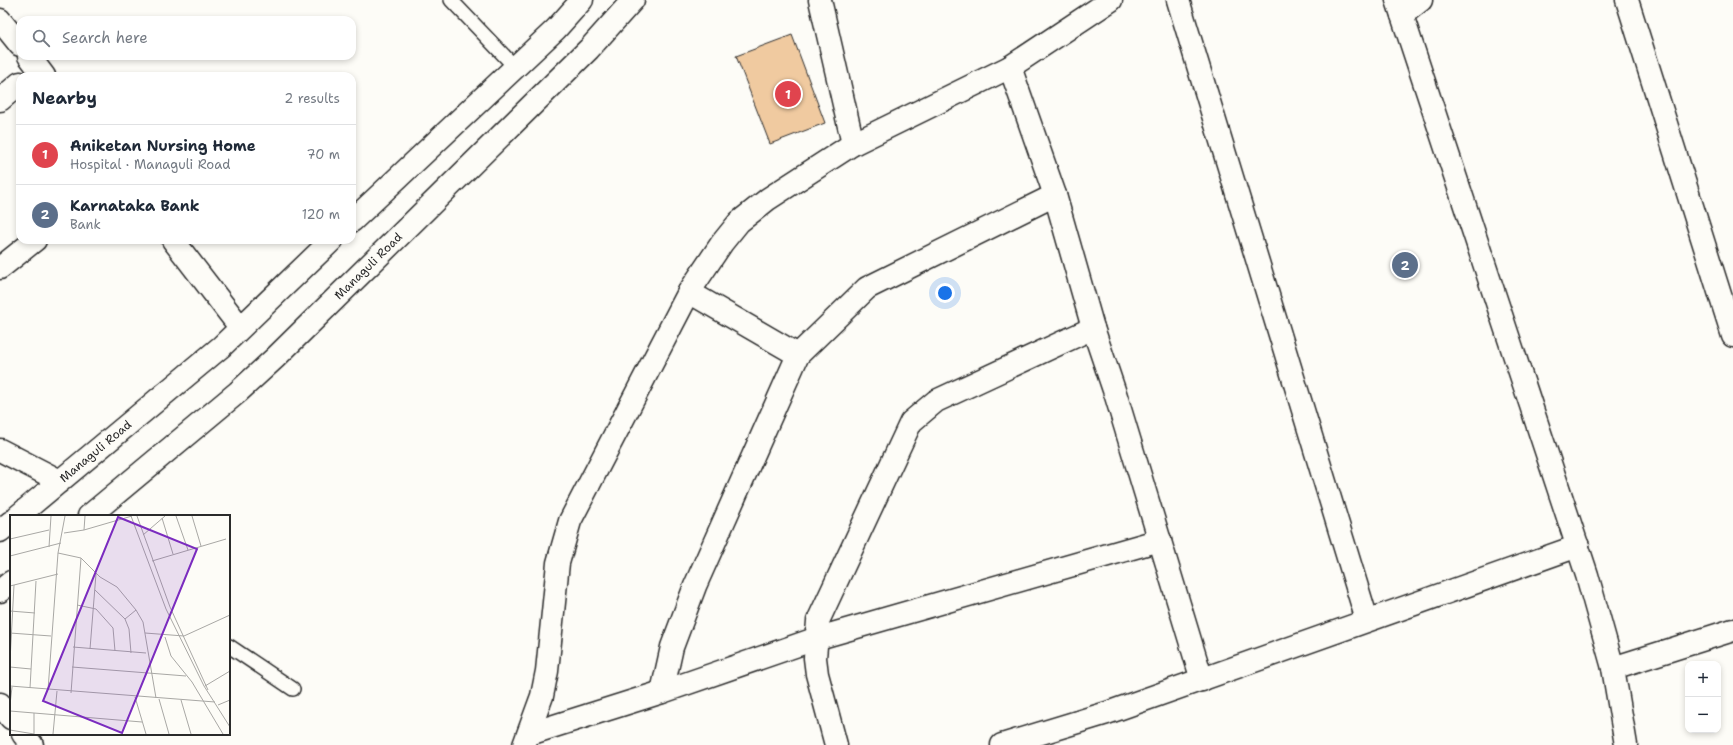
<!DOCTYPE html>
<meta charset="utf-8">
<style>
:root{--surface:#fff;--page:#f2f2f3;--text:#1f2937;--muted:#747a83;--line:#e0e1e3;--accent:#db2777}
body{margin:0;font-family:"Shantell Sans",sans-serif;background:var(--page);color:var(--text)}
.controls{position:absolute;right:12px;bottom:12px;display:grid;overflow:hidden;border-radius:8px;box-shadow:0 2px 6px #0003}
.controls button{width:36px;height:36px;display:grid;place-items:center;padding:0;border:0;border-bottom:1px solid var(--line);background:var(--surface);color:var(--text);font:20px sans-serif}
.you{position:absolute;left:945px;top:293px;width:14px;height:14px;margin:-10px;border:3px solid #fff;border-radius:50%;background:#1a73e8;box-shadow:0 0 0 6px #1a73e833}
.badge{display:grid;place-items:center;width:26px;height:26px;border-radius:50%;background:var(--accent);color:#fff;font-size:13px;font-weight:700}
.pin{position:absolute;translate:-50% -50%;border:2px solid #fff;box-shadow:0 1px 4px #0006}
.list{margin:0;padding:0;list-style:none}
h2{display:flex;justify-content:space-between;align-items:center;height:52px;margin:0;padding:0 16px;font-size:17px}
h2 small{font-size:13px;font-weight:400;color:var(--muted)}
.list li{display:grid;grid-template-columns:26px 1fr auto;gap:12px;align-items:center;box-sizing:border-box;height:60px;padding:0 16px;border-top:1px solid var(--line)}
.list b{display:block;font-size:15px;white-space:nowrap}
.list p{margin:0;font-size:13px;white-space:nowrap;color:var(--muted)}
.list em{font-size:13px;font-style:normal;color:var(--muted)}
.icon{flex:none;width:22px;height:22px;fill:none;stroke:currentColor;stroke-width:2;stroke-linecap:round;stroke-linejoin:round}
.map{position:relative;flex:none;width:1733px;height:745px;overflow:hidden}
.search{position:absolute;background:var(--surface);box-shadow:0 2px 6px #0003;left:16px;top:16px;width:340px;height:44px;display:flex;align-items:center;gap:10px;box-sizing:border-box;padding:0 14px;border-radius:12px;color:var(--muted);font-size:15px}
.panel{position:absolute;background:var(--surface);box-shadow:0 2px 6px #0003;left:16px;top:72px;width:340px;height:172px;border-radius:12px}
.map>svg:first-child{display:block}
.building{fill:#f0caa0;stroke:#2b2b2b}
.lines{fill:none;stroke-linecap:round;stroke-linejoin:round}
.lane-casing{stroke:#2b2b2b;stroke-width:16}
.street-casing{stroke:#2b2b2b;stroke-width:25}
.secondary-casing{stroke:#2b2b2b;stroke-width:25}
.primary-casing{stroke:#2b2b2b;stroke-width:25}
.lane{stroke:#fdfcf7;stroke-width:13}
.street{stroke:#fdfcf7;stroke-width:22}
.secondary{stroke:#fdfcf7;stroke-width:22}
.primary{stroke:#fdfcf7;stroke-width:22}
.labels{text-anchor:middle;stroke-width:4;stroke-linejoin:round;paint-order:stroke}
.street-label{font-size:12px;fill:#2b2b2b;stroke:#fdfcf7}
.inset-road{fill:none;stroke:#a9a8a5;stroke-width:1}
.view{fill:#7b2cbf;fill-opacity:0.15;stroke:#7b2cbf;stroke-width:2}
.inset-edge{fill:none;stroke:#2b2b2b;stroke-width:2}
</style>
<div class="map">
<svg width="1733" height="745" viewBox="0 0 1733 745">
<rect width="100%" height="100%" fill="#fdfcf7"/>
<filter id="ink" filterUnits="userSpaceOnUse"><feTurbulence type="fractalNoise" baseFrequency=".025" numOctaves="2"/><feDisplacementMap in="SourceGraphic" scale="8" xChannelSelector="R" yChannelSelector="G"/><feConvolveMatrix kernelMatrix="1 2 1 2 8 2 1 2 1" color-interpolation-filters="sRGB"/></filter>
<g filter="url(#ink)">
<path class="building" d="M 792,35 L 825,123 L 770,144 L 736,56 Z"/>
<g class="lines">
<g class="lane-casing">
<g id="lane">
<path d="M 451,0 L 515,67"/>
<path d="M 229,646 L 293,689"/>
</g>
</g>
<g class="street-casing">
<g id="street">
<path d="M 820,0 L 853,144"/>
<path d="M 1178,0 L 1367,620"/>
<path d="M 1627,0 L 1733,336"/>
<path d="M 1402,15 L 1421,0"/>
<path d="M 0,20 L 20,45"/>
<path d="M 29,56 L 44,76"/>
<path d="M 1010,67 L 1055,195 L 1093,328 L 1116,396 L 1202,680"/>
<path d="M 0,100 L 20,83"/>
<path d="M 173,240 L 240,327"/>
<path d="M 0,268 L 35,240"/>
<path d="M 689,292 L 798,355"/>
<path d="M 0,450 L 60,481"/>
<path d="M 1613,668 L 1733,630"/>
<path d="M 662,692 L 672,647 L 695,586 L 798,355 L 867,288 L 1055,195"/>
<path d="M 0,704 L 11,718"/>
<path d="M 23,734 L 32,745"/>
<path d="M 529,734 L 662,692 L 815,639 L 1160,540"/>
<path d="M 524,745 L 542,696 L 547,671 L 558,563 L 570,521 L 689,292 L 722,243 L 739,222 L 768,199 L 853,144 L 1010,67 L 1111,0"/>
<path d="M 836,745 L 817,674 L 815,658 L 818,621 L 911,422 L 936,401 L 1093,328"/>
<path d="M 1002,745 L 1107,713 L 1578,546"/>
</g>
</g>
<g class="secondary-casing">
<path id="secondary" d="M 1397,0 L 1587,575 L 1613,668 L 1626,745"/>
</g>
<g class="primary-casing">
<g id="primary">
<path d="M 352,221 L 556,29 L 582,0"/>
<path id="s1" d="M 18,516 L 222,346 L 332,240"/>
<path id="s2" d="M 89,516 L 238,392 L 275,358 L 589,49 L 633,0"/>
<path d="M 0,531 L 11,522"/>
<path d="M 0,591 L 11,582"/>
</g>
</g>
<use href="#lane" class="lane"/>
<use href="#street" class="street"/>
<use href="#secondary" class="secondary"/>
<use href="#primary" class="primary"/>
</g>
</g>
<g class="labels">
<g class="street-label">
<text dy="4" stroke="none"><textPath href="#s2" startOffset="375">Managuli Road</textPath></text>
<text dy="4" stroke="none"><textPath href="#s1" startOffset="101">Managuli Road</textPath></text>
</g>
</g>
<g transform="translate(10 515)">
<rect width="220" height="220" fill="#fdfcf7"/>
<path class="inset-road" d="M 121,1 L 156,94 L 194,171 L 220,212M 127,1 L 160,92 L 198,175M 166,1 L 178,35M 182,1 L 191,31M 152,3 L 163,39M 74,15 L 75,1M 54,18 L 74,15 L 122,1M 133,20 L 155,1M 0,24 L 39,15M 39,32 L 41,1M 48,38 L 71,43 L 90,62 L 107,72 L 126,95 L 133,107 L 146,183M 0,41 L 51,28M 142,46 L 216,24M 0,71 L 48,59M 85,75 L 115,104 L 119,114 L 121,138M 67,90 L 86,94 L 103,113 L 105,136M 0,96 L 25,98M 115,104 L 126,95M 0,118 L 41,121M 135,118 L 174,121 L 220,100M 155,122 L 161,141 L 182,167 L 213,219M 63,132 L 136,138M 80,134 L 86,59M 0,146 L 4,70M 0,152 L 21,154M 62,152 L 176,161M 0,171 L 205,187M 195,171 L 220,156M 20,173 L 26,66M 38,175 L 48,38 L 55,1M 61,178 L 71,43M 125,182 L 136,219M 149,184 L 159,219M 171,185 L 181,219M 0,190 L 2,172M 208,190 L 220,185M 0,196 L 132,207M 0,215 L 24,219M 24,219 L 24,198M 43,219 L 47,176"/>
<path class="view" d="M 108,2 L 187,34 L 112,218 L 33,186 Z"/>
<rect width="220" height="220" class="inset-edge"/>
</g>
</svg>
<div class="controls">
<button>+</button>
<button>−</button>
</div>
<div class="you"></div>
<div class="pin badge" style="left:788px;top:94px;background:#e0444e">1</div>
<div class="pin badge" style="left:1405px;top:265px;background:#5c6f8a">2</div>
<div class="search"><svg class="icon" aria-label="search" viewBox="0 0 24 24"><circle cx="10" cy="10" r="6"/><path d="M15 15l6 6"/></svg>Search here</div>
<section class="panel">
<h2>Nearby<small>2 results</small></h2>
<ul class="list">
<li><span class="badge" style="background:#e0444e">1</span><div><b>Aniketan Nursing Home</b><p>Hospital · Managuli Road</p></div><em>70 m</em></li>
<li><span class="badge" style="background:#5c6f8a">2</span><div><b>Karnataka Bank</b><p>Bank</p></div><em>120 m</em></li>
</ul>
</section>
</div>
